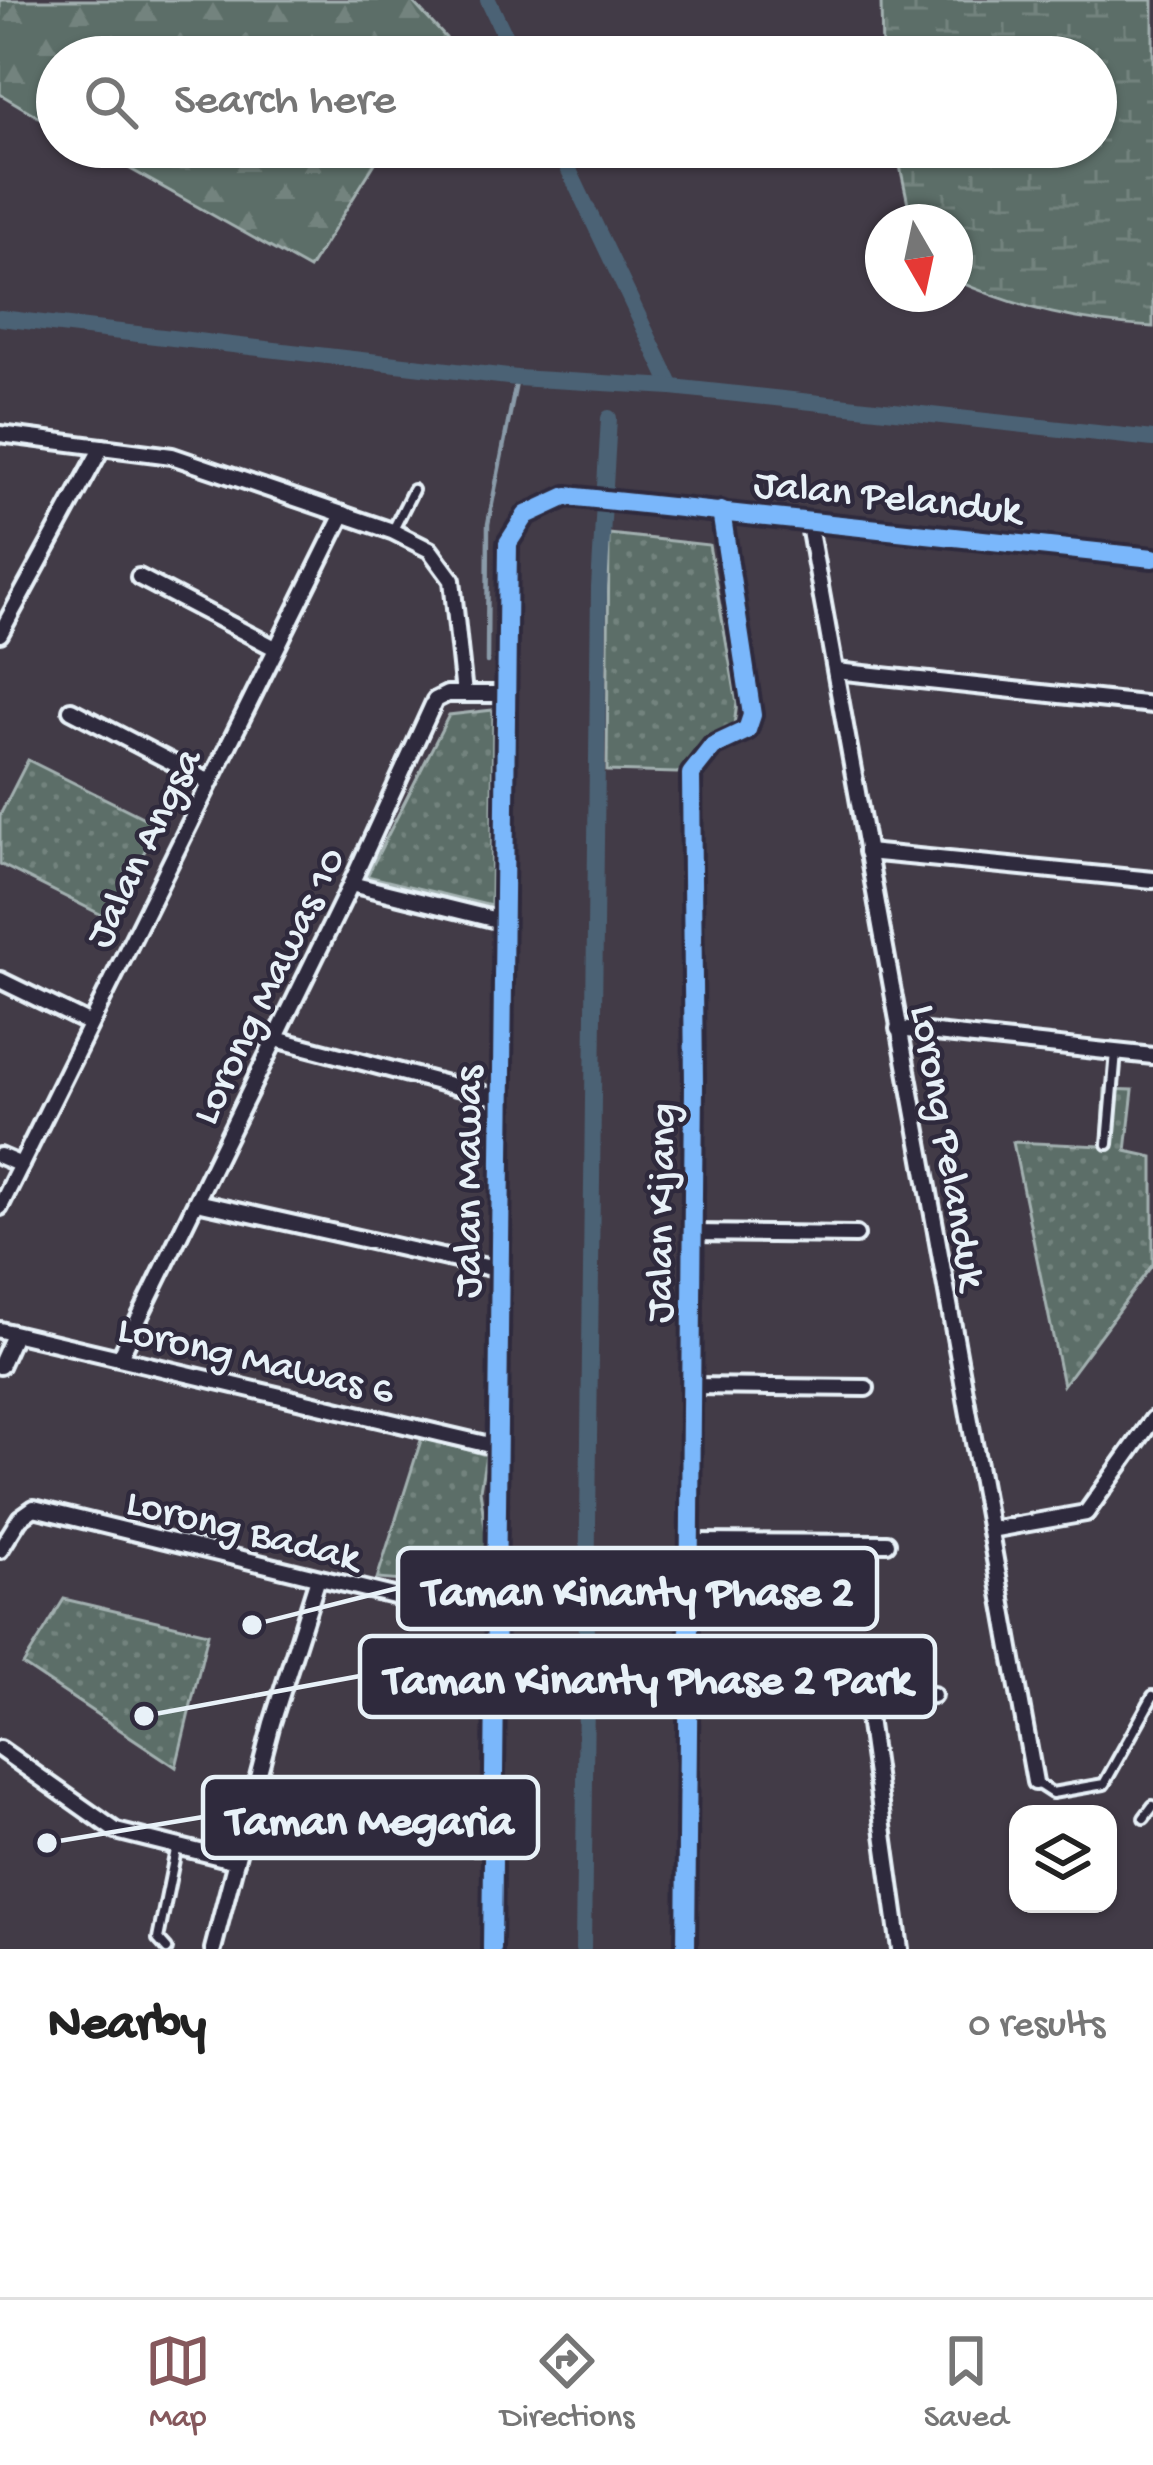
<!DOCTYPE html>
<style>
:root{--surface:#fff;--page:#f6f6f6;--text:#222;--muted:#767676;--line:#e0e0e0;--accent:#85585c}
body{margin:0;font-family:"Gochi Hand",sans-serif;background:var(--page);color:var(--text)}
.controls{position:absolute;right:36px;bottom:36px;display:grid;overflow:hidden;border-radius:24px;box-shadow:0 3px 9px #0004}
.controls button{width:108px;height:108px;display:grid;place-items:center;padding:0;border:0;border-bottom:3px solid var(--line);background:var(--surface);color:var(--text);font:60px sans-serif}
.compass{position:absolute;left:865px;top:204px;width:108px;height:108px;border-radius:50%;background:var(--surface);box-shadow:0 3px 9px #0004;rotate:171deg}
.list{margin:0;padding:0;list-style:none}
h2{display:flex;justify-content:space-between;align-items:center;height:156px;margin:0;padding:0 48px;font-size:51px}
h2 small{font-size:39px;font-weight:400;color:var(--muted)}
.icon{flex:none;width:66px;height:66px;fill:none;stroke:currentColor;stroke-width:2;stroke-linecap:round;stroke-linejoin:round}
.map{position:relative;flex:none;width:1153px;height:1949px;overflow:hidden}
.search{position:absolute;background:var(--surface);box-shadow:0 3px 9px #0004;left:36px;right:36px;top:36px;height:132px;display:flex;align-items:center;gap:30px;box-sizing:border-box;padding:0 42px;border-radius:66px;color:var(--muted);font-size:45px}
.sheet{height:348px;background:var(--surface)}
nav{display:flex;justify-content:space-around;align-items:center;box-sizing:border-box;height:168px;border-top:3px solid var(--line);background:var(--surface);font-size:33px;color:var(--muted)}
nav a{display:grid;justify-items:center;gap:6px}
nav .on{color:var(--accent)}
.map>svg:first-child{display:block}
.forest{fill:url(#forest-firs);stroke:#a2b0b0;stroke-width:3}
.wetland{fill:url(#wetland-marsh);stroke:#a2b0b0;stroke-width:3}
.park{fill:url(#park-dots);stroke:#a2b0b0;stroke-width:3}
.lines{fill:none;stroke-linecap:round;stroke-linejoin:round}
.stream{stroke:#8a9ba9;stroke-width:4.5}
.canal{stroke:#4b6275;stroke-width:16}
.lane-casing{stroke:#e8f1f8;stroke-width:16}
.street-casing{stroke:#e8f1f8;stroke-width:22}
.lane{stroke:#2f2a3d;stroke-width:8}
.street{stroke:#2f2a3d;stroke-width:14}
.cycleway-casing{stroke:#2f2a3d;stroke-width:26}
.cycleway{stroke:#7ab7fb;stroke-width:18}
.labels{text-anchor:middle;stroke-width:9;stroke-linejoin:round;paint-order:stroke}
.street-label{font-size:42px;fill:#e8f1f8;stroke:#2f2a3d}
.leader{fill:none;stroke:#e8f1f8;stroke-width:4.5}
.callout-dot{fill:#e8f1f8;stroke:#2f2a3d;stroke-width:4.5}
.callout{fill:#2f2a3d;stroke:#e8f1f8;stroke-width:4.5}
.callout-label{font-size:45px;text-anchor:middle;font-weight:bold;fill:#e8f1f8}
</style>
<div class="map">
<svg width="1153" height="1949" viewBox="0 0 1153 1949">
<defs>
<pattern id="forest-firs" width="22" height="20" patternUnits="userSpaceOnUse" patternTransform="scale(3)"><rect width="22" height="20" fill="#5c6e67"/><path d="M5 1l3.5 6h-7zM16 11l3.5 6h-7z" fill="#73837e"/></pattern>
<pattern id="wetland-marsh" width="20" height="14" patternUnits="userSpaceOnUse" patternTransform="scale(3)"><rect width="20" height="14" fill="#5c6e67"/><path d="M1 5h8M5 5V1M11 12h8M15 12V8" fill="none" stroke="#73837e"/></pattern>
<pattern id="park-dots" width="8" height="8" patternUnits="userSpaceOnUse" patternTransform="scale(3)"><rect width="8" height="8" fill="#5c6e67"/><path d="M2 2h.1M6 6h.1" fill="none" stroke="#73837e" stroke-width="1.8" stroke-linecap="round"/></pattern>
</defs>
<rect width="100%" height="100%" fill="#423b47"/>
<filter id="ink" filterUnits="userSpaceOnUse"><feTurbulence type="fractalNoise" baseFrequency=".00833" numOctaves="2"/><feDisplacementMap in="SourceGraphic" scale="24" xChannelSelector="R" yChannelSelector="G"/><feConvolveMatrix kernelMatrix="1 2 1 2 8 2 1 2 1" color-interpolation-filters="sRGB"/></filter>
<g filter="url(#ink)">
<g class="forest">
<path d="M 0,0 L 411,0 L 446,38 L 436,57 L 57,57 L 57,128 L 0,94 Z"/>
<path d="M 91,147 L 385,147 L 309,269 Z"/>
</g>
<path class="wetland" d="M 881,0 L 1153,0 L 1153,327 C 1082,323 1020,309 955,280 L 955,222 L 912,222 L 896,147 L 1096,147 L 1096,57 L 882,57 Z"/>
<g class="park">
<path d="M 609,534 L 709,545 L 737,703 L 732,740 L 677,773 L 607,771 Z"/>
<path d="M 493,710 L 491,906 L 367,876 L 449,715 Z"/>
<path d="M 28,760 L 158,825 L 110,919 L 0,864 L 0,815 Z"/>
<path d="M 1105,1089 L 1133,1090 L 1126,1151 L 1153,1157 L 1153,1264 L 1063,1385 L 1013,1142 L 1102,1146 Z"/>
<path d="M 422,1437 L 486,1455 L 480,1490 L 489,1556 L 483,1587 L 377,1579 Z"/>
<path d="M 64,1599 L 208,1633 L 176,1767 L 23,1665 Z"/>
</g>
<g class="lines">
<path class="stream" d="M 487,662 L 488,524 L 517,378"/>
<g class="canal">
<path d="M 488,0 L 515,57"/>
<path d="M 558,147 L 672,387"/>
<path d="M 0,318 L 517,378 L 672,387 L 1153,439"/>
<path d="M 583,1949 L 599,588 L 609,418"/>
</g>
<g class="lane-casing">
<g id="lane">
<path d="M 393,530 L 413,490"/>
<path d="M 1108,1144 L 1116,1052"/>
<path d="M 1035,1782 L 1052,1793 L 1104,1784 L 1153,1696"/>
<path d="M 1144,1818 L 1153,1806"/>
<path d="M 167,1949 L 158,1939 L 176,1850"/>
</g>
</g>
<g class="street-casing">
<g id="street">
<path d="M 0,434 L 172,456 L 392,531 L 430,550 L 452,580 L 464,694"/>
<path d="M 808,520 L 1035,1782"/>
<path d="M 139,577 L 275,648"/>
<path d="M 0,634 L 102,447"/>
<path d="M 836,671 L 1153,705"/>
<path d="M 71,710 L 208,781"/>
<path d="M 867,852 L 1153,880"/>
<path d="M 351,884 L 501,921"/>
<path d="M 0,980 L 90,1024"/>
<path d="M 898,1029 L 1153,1056"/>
<path d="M 276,1039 L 499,1098"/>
<path d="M 0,1156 L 21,1165"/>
<path d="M 197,1202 L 500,1270"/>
<path d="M 0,1207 L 343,514"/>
<path d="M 693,1233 L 856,1235"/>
<path d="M 0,1330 L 498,1447"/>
<path d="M 120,1357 L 351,884 L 435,700 L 447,694 L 502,694"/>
<path d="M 0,1366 L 14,1335"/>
<path d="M 691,1386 L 866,1388"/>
<path d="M 990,1530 L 1086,1513 L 1153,1419"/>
<path d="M 690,1542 L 887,1543"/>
<path d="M 0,1550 L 20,1518 L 34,1508 L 402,1598 L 496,1600"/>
<path d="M 865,1696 L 900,1949"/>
<path d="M 689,1699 L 933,1695"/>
<path d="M 0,1749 L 116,1831 L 236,1861"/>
<path d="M 342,1845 L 491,1846"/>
<path d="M 213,1949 L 272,1723 L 318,1578"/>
<path d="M 492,1949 L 508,543 L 526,515 L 567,496 L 1153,558"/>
<path d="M 686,1949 L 694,1086 L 691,774 L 713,746 L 747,730 L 752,715 L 721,511"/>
</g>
</g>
<use href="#lane" class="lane"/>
<use href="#street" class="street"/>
<g class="cycleway-casing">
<g id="cycleway">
<path d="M 492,1949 L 508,543 L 526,515 L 567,496 L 1153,558"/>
<path d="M 686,1949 L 694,1086 L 691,774 L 713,746 L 747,730 L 752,715 L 721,511"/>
</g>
</g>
<use href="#cycleway" class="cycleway"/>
</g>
</g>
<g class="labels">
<g class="street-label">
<text transform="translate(888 493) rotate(6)" y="15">Jalan Pelanduk</text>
<text transform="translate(140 846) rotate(-64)" y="15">Jalan Angsa</text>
<text transform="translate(265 984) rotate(-64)" y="15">Lorong Mawas 10</text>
<text transform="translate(952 1146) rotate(80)" y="15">Lorong Pelanduk</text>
<text transform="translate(464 1182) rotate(-90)" y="15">Jalan Mawas</text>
<text transform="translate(657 1213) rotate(-89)" y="15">Jalan Kijang</text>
<text transform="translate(257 1356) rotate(13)" y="15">Lorong Mawas 6</text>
<text transform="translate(244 1526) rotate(14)" y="15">Lorong Badak</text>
</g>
</g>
<path class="leader" d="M252 1625L398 1588M144 1716L360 1676M47 1843L203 1817"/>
<g class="callout-dot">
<circle cx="252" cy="1625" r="12"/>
<circle cx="144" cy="1716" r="12"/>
<circle cx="47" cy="1843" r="12"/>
</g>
<g class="callout">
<rect x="398" y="1548" width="479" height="81" rx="12"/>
<rect x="360" y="1636" width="575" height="81" rx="12"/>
<rect x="203" y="1777" width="335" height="81" rx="12"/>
</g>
<g class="callout-label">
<text x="638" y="1604">Taman Kinanty Phase 2</text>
<text x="648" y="1692">Taman Kinanty Phase 2 Park</text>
<text x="370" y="1833">Taman Megaria</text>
</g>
</svg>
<div class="controls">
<button><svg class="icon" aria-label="layers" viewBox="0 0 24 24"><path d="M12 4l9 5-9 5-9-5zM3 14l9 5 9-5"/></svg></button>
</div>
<svg class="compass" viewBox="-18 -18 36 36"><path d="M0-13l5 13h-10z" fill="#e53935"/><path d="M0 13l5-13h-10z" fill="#767676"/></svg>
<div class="search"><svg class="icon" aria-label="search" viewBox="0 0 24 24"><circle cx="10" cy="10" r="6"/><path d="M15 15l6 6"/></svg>Search here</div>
</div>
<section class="sheet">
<h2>Nearby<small>0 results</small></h2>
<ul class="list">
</ul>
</section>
<nav>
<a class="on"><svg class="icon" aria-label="map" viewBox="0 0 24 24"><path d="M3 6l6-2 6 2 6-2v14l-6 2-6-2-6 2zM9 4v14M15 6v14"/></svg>Map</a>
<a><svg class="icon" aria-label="directions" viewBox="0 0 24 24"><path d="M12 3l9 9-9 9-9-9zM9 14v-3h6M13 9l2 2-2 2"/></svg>Directions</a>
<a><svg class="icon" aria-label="saved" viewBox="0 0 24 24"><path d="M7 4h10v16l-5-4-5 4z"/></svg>Saved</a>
</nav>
